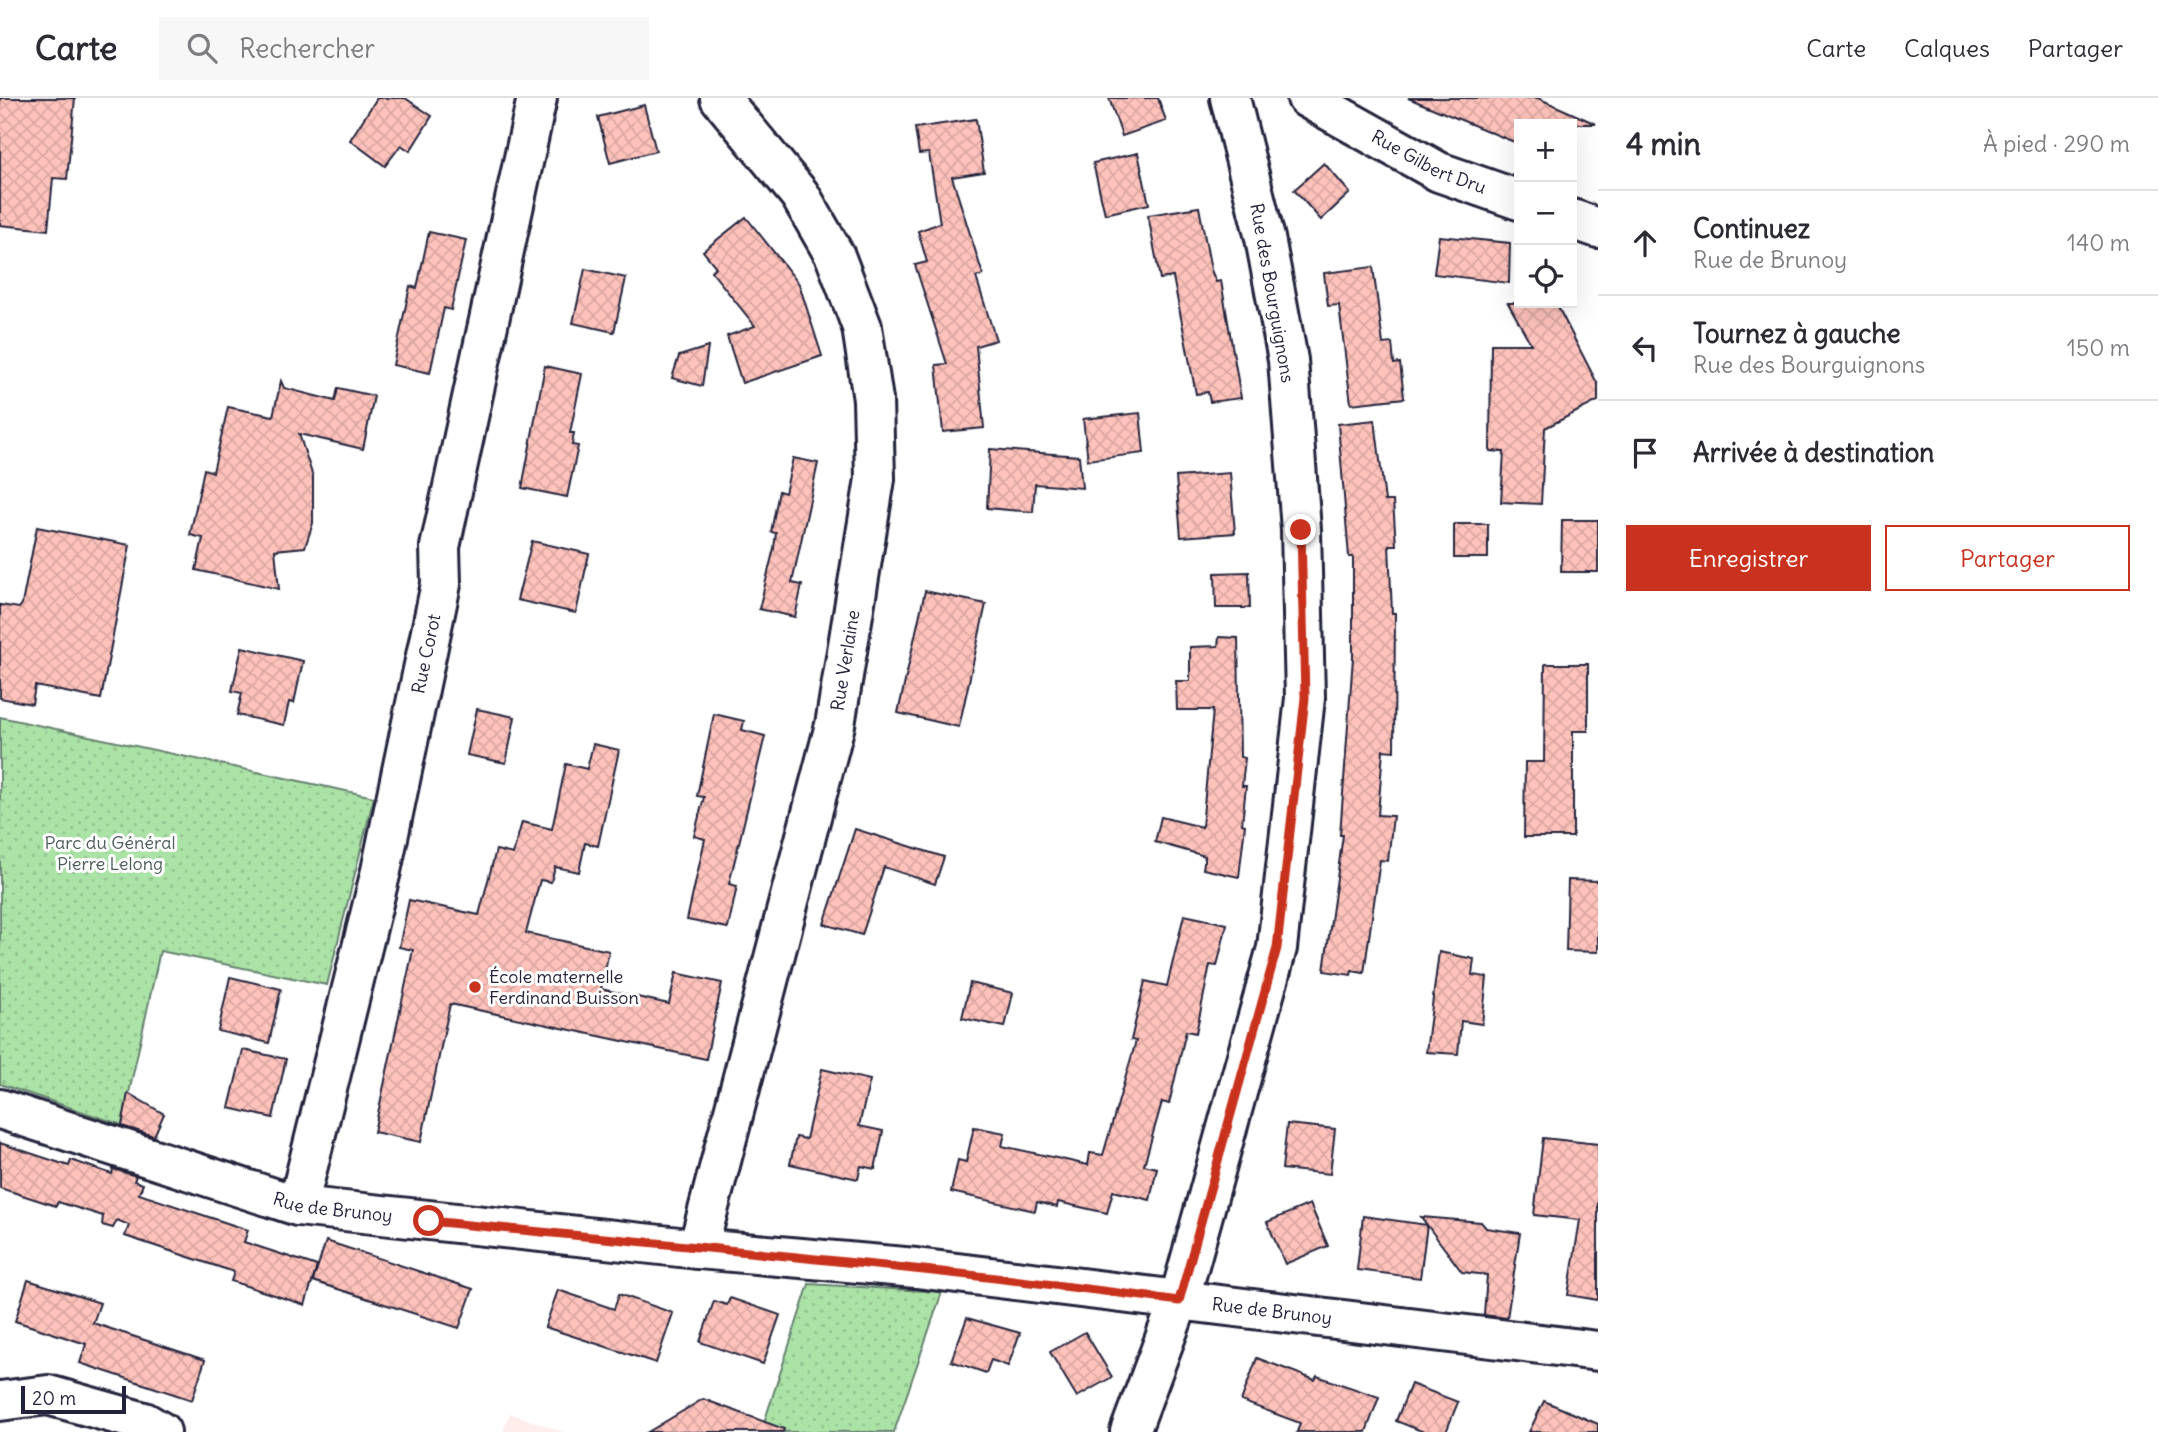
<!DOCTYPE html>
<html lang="fr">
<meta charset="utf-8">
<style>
:root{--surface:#fff;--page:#f7f7f7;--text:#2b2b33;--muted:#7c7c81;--line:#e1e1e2;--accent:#c8321e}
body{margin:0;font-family:Delius,sans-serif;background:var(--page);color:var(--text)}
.controls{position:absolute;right:21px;top:21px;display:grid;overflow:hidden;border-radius:0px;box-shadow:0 7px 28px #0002}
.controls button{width:63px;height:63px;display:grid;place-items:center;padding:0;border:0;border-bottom:2px solid var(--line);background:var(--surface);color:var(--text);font:35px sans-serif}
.scale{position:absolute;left:21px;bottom:18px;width:105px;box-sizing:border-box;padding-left:7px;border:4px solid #22223b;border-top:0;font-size:19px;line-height:24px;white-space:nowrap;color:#22223b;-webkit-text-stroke:5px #fff;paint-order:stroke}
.stop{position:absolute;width:21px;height:21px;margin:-16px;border:5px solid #c8321e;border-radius:50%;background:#fff}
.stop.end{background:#c8321e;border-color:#fff;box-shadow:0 2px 7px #0008}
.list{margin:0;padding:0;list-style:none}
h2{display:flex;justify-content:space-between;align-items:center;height:91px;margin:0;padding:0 28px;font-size:30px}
h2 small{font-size:23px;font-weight:400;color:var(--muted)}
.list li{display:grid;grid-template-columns:46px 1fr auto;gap:21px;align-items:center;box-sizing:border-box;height:105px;padding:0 28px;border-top:2px solid var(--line)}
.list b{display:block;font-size:26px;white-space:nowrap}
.list p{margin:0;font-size:23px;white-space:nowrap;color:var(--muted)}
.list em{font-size:23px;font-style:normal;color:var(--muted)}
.actions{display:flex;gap:14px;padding:21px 28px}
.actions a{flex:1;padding:16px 0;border:2px solid var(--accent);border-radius:0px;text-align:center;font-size:24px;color:var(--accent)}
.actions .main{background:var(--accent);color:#fff}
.icon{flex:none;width:38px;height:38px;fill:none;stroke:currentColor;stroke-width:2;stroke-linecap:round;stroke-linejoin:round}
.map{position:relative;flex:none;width:1598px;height:1334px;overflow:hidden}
header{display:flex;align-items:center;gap:42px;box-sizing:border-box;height:98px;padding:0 35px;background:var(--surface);border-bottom:2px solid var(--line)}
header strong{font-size:33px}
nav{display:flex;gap:38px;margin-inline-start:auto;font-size:24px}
.search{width:490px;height:63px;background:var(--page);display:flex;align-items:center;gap:18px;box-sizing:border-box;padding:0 24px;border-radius:0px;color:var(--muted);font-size:26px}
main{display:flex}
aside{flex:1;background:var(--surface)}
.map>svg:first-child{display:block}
.built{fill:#ffedeb}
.park{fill:url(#park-dots);stroke:#668270;stroke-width:2}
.building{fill:url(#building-cross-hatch);stroke:#22223b;stroke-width:2}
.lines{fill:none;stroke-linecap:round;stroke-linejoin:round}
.minor-casing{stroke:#22223b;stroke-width:44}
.minor{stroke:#fff;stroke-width:38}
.route{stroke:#c8321e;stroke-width:9}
.poi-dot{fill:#c8321e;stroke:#fff;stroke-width:2.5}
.labels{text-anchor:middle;stroke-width:6;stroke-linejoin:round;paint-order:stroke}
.street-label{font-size:18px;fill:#22223b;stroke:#fff}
.park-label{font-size:18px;fill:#4b5c5b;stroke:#fff}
.poi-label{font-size:18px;fill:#22223b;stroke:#fff;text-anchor:start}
</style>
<header>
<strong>Carte</strong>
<div class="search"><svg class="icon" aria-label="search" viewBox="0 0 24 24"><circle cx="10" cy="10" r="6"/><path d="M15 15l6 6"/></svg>Rechercher</div>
<nav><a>Carte</a><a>Calques</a><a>Partager</a></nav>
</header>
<main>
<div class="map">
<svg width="1598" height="1334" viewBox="0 0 1598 1334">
<defs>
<pattern id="park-dots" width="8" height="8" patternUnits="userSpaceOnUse" patternTransform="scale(1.75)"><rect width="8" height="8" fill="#abe2a6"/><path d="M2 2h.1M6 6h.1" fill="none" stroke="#93c290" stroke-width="1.8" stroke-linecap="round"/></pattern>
<pattern id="building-cross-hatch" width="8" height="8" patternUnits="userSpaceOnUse" patternTransform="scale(1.75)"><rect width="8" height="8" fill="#ffc3bb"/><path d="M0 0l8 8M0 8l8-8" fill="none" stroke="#daa7a2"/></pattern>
</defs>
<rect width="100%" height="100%" fill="#fff"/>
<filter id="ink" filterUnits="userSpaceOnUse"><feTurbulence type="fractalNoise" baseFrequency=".0143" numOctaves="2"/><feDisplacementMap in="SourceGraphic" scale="14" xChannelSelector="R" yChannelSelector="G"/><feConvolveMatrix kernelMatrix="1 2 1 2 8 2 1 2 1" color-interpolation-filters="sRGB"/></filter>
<g filter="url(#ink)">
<path class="built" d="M 510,1315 L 555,1331 L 565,1334 L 503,1334 Z"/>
<g class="park">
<path d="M 0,619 L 374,699 L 327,887 L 160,853 L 122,1027 L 0,986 Z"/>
<path d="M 809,1186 L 942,1194 L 894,1334 L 761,1334 Z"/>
</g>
<g class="building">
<path d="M 0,0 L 75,0 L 67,81 L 53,80 L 48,132 L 0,127 Z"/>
<path d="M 377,0 L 405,0 L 432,18 L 410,53 L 401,47 L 385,68 L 350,42 Z"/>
<path d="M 1109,0 L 1158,0 L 1166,23 L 1122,38 Z"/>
<path d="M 1408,0 L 1538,0 L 1596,26 L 1519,26 L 1519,46 Z"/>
<path d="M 644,7 L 656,53 L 610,65 L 598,19 Z"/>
<path d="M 976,21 L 984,74 L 952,79 L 983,177 L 976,179 L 996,242 L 976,248 L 984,330 L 943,334 L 936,267 L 947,266 L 915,167 L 927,164 L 918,133 L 940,125 L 929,55 L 919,56 L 915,30 Z"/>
<path d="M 1138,55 L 1149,106 L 1105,116 L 1093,65 Z"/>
<path d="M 1324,65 L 1350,95 L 1321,122 L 1294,92 Z"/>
<path d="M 1199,109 L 1211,172 L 1216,184 L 1221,183 L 1241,300 L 1210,304 L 1208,294 L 1196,296 L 1173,179 L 1160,181 L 1148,117 Z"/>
<path d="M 746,119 L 799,186 L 822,258 L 742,285 L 727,238 L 755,228 L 711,173 L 716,169 L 703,153 Z"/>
<path d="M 429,134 L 466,142 L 451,212 L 444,210 L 430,275 L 393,267 L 410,188 L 417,190 Z"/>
<path d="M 1439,138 L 1510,145 L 1509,185 L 1434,176 Z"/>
<path d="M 1373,169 L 1383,246 L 1392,245 L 1394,266 L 1400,265 L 1404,300 L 1351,306 L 1339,207 L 1328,208 L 1324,175 Z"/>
<path d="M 585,171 L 626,180 L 614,234 L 573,225 Z"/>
<path d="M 1508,205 L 1556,205 L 1598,287 L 1598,303 L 1545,330 L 1541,406 L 1501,404 L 1504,354 L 1490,353 L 1491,246 L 1531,246 Z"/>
<path d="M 708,249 L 702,288 L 672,280 L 679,258 Z"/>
<path d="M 545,268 L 582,276 L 570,335 L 574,335 L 572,347 L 578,348 L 567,399 L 522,390 Z"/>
<path d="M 281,283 L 284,290 L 335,303 L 338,290 L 374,298 L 363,351 L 299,336 L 313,379 L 313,425 L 305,449 L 275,452 L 279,491 L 196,472 L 203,440 L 190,437 L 204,371 L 213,374 L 228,309 L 273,318 Z"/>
<path d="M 1140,315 L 1144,355 L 1088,362 L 1083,321 Z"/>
<path d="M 1375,322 L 1385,403 L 1393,403 L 1396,447 L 1389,447 L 1392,515 L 1395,515 L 1394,653 L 1383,652 L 1378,717 L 1393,718 L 1388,763 L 1380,762 L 1364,875 L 1352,873 L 1351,877 L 1324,873 L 1343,737 L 1340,737 L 1353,559 L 1353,459 L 1349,459 L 1338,326 Z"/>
<path d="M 990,351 L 1079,358 L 1082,390 L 1035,386 L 1033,414 L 987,410 Z"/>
<path d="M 793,360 L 818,365 L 792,485 L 802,487 L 795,519 L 759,511 L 774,450 L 776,435 L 771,434 L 779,393 L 785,395 Z"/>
<path d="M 1230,375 L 1235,435 L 1181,439 L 1176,379 Z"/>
<path d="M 1562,422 L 1598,422 L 1598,474 L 1561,474 Z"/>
<rect x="1454" y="426" width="34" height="34"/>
<path d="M 37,429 L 130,447 L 101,601 L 35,588 L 32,606 L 0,600 L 0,507 L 19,510 L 22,506 Z"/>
<path d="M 532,443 L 589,456 L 576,515 L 517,502 Z"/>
<path d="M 1249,474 L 1250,510 L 1216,510 L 1215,475 Z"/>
<path d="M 925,493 L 986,506 L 959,629 L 898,615 Z"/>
<path d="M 1219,539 L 1238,540 L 1240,659 L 1245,660 L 1242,688 L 1246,688 L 1242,726 L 1245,727 L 1239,779 L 1203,771 L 1205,758 L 1155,744 L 1161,719 L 1202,729 L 1213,612 L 1177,612 L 1176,583 L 1190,583 L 1190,549 L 1218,548 Z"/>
<path d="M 242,549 L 303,563 L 294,605 L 289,604 L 284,627 L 237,617 L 242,595 L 232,593 Z"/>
<path d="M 1545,566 L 1588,566 L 1588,633 L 1573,633 L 1573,739 L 1524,739 L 1525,664 L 1544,664 Z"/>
<path d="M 477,611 L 515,619 L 506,665 L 467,657 Z"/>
<path d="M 714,616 L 744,623 L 742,632 L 765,638 L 729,786 L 737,788 L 728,830 L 687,822 L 705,741 L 694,738 L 704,699 L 697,698 Z"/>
<path d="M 593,646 L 619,652 L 598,748 L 585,745 L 579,774 L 555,769 L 551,784 L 540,782 L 526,835 L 609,853 L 601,891 L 669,906 L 676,875 L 722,885 L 706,961 L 450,906 L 421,1044 L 374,1034 L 413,852 L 399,849 L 409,802 L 479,817 L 496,752 L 513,756 L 522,724 L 552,731 L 566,666 L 587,671 Z"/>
<path d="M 855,731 L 944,759 L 935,786 L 884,769 L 862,837 L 824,826 Z"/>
<path d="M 1568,782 L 1598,783 L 1598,854 L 1566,853 Z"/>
<path d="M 1184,817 L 1227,826 L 1217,868 L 1210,867 L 1196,935 L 1186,933 L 1169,1006 L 1162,1004 L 1144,1067 L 1157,1070 L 1150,1102 L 1113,1093 L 1107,1115 L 1058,1104 L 1057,1109 L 1037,1104 L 1035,1113 L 951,1094 L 958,1062 L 966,1064 L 974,1029 L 1005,1035 L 1002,1048 L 1088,1067 L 1090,1055 L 1103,1057 L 1136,943 L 1131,942 L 1145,883 L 1167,888 Z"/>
<path d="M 1439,854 L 1474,861 L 1472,877 L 1487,879 L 1482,926 L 1461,923 L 1458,956 L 1426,954 Z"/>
<path d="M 230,879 L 281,891 L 269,945 L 218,933 Z"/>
<path d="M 970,885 L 1013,895 L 1005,929 L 962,920 Z"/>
<path d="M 243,952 L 286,961 L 273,1020 L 229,1010 Z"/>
<path d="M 822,971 L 870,982 L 859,1028 L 883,1033 L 875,1071 L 861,1068 L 858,1081 L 790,1066 L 796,1039 L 806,1041 Z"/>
<path d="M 128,995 L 164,1016 L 154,1038 L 122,1028 Z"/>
<path d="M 1287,1026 L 1335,1031 L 1330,1076 L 1282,1071 Z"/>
<path d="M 1543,1040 L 1598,1046 L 1598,1202 L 1568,1197 L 1580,1122 L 1534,1117 Z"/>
<path d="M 0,1045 L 69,1068 L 71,1062 L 112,1076 L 113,1071 L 136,1078 L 134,1083 L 143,1086 L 139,1096 L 248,1132 L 244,1144 L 317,1168 L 305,1207 L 231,1183 L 234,1174 L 125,1138 L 129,1127 L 117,1122 L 113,1130 L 102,1127 L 103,1118 L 58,1104 L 56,1108 L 0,1090 Z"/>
<path d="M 1310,1106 L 1328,1148 L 1285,1166 L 1267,1124 Z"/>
<path d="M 1363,1118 L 1427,1127 L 1421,1119 L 1481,1124 L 1486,1130 L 1520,1135 L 1507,1220 L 1484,1217 L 1487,1177 L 1462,1174 L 1427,1127 L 1420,1180 L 1357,1172 Z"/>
<path d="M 326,1143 L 473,1191 L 459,1230 L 313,1183 Z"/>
<path d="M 28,1182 L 100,1205 L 93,1225 L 205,1262 L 192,1302 L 80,1265 L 86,1246 L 15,1223 Z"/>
<path d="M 558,1192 L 614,1211 L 619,1196 L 673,1215 L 656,1265 L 545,1229 Z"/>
<path d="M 730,1200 L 780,1217 L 763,1266 L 700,1244 L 714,1203 L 727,1207 Z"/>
<path d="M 967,1220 L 1020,1235 L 1008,1268 L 991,1262 L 986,1275 L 951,1263 Z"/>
<path d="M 1085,1234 L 1112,1279 L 1077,1299 L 1050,1254 Z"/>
<path d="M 1257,1260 L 1315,1282 L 1317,1278 L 1379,1299 L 1366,1334 L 1297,1334 L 1300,1325 L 1241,1303 Z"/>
<path d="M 1411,1286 L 1458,1304 L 1446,1334 L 1424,1334 L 1396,1323 Z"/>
<path d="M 703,1301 L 784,1331 L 783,1334 L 648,1334 Z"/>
<path d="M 1544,1303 L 1598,1326 L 1598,1334 L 1529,1334 Z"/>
</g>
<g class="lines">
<g class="minor-casing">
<g id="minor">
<path id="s1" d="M 1307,0 L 1439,74 L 1519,102"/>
<path d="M 1572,121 L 1598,130"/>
<path id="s2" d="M 0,1011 L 298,1108 L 698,1151 L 916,1170 L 1598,1253"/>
<path id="s3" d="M 298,1108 L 381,773 L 441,486 L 440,449 L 537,0"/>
<path id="s4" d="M 698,1151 L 835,627 L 875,381 L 873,302 L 862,229 L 835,158 L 800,97 L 720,0"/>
<path d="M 0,1303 L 48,1297 L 144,1324 L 161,1334"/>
<path d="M 1130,1334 L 1179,1203 L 1277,850 L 1305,600 L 1301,432 L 1288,262 L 1265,140 L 1230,0"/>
</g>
</g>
<use href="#minor" class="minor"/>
</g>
</g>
<g class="lines" filter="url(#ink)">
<path class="route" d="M 429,1123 C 679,1148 930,1169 1179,1203 L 1277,850 L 1305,600 L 1301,432"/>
</g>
<circle class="poi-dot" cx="475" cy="889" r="7"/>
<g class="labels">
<g class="street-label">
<text dy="6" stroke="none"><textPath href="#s1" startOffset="138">Rue Gilbert Dru</textPath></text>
<text transform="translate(1272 195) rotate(80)" y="6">Rue des Bourguignons</text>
<text dy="6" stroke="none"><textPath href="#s3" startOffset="567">Rue Corot</textPath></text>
<text dy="6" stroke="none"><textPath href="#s4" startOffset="607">Rue Verlaine</textPath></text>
<text dy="6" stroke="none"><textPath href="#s2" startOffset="348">Rue de Brunoy</textPath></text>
<text dy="6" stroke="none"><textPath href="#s2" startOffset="1293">Rue de Brunoy</textPath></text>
</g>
<g class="park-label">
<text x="110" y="751">Parc du Général<tspan x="110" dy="21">Pierre Lelong</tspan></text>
</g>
<g class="poi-label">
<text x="489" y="885">École maternelle<tspan x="489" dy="21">Ferdinand Buisson</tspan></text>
</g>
</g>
</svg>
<div class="controls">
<button>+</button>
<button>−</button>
<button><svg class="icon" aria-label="locate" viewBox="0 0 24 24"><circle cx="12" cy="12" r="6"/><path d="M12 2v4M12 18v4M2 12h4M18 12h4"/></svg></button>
</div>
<div class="scale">20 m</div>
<div class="stop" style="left:429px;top:1123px"></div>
<div class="stop end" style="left:1301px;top:432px"></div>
</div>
<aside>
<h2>4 min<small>À pied · 290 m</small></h2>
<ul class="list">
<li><svg class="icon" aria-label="ahead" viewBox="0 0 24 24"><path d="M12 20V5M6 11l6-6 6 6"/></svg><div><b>Continuez</b><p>Rue de Brunoy</p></div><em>140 m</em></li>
<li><svg class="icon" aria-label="left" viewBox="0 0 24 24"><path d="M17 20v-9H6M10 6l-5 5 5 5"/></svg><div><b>Tournez à gauche</b><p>Rue des Bourguignons</p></div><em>150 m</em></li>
<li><svg class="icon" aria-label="arrive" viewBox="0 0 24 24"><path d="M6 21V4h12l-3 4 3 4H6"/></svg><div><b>Arrivée à destination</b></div></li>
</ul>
<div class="actions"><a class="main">Enregistrer</a><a>Partager</a></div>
</aside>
</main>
